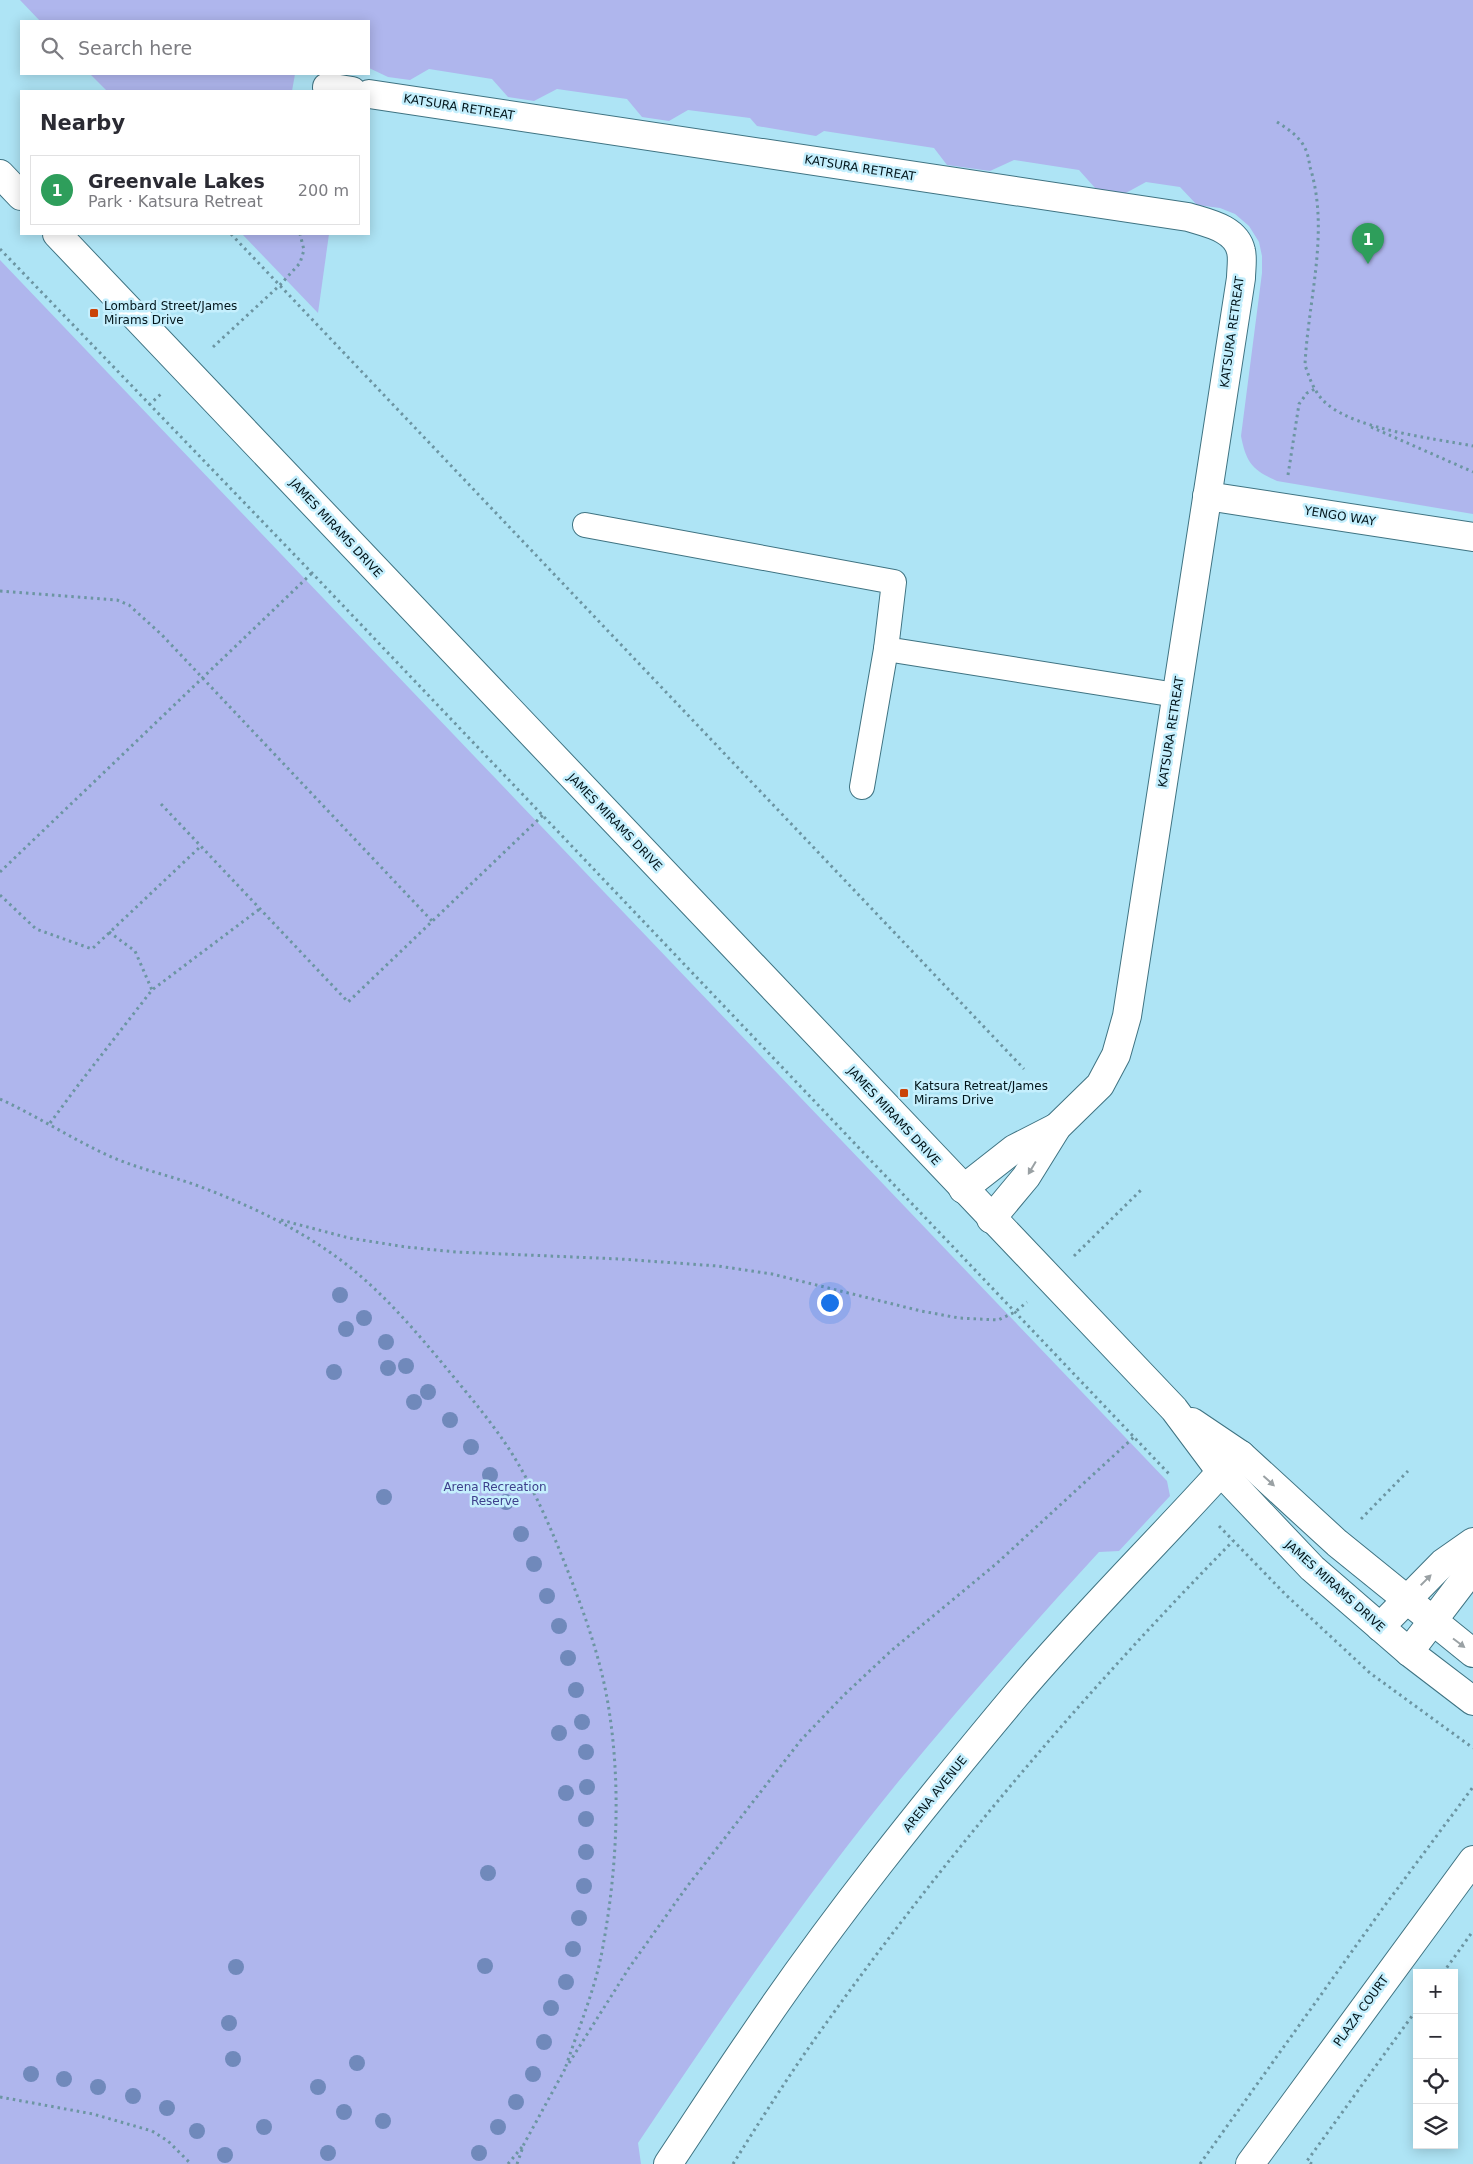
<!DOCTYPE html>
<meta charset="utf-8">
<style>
:root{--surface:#fff;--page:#f2f2f3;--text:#2b2b33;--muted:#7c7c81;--line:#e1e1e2;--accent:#0b8043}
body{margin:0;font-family:"DejaVu Sans",sans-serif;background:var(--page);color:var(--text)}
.controls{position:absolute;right:15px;bottom:15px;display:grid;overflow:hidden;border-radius:0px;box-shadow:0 2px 12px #0003}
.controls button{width:45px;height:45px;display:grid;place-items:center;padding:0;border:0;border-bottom:1px solid var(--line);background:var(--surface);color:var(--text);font:25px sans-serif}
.you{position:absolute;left:829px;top:1302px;width:18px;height:18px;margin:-12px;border:4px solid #fff;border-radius:50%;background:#1a73e8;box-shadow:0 0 0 8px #1a73e833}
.badge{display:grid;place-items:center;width:32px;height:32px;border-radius:50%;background:var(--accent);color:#fff;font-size:16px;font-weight:700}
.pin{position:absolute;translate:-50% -41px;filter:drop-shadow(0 1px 2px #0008)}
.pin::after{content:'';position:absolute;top:26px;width:18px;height:15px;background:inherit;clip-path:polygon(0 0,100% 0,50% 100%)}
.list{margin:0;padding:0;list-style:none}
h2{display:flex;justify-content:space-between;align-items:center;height:65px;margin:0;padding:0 20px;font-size:21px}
h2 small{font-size:16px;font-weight:400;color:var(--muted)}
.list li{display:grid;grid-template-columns:32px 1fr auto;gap:15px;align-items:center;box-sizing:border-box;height:70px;margin:0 10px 10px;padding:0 10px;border:1px solid var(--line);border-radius:0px}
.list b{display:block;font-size:19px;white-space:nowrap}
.list p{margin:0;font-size:16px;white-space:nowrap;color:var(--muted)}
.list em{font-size:16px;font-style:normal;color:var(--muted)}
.icon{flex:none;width:28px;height:28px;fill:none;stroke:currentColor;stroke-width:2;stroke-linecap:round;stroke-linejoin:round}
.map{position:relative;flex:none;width:1473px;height:2164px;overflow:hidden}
.search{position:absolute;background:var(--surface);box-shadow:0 2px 12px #0003;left:20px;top:20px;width:350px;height:55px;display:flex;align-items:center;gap:12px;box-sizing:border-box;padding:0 18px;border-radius:0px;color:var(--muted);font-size:19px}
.panel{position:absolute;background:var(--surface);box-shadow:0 2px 12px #0003;left:20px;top:90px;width:350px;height:145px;border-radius:0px}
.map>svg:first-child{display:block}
.green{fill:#afb6ed}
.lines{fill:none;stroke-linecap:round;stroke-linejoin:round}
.lane-casing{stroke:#3f7382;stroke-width:26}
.street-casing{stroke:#3f7382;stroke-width:30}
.secondary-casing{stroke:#3f7382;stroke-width:30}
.path{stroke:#6c95a2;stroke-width:3;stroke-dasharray:2.5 4;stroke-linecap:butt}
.lane{stroke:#fff;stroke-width:24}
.street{stroke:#fff;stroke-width:28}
.secondary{stroke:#fff;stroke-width:28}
.tree{fill:#7089bb}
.oneway{fill:#9aa1a4}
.poi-dot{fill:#ca4409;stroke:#c5effd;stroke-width:2}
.labels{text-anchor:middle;stroke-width:5;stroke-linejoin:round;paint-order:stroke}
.street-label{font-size:12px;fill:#02151b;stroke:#c5effd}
.poi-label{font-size:12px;fill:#02151b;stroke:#c5effd;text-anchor:start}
.park-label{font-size:12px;fill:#3e3f8c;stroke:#c5effd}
</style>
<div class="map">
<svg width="1473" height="2164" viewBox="0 0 1473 2164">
<rect width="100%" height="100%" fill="#aee4f5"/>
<g class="green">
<path d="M 20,0 L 1473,0 L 1473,514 L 1277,481 C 1252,470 1246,462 1241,436 L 1262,273 L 1262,256 L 1259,242 L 1249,226 L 1235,214 L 1220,208 L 1197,205 L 1180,187 L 1146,182 L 1124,194 L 1096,189 L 1079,170 L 1014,160 L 990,171 L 947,165 L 934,148 L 824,131 L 816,136 L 757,126 L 750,118 L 688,110 L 669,121 L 642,117 L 627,99 L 557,89 L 534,101 L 508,97 L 492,79 L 429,69 L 410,80 L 388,77 L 369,68 L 369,21 L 40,21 Z"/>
<path d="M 90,74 L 295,74 L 292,91 L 107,91 Z"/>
<path d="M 242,234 L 329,234 L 318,313 Z"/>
<path d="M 0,260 L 1167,1481 L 1170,1496 L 1119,1551 L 1099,1552 C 1030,1627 963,1703 898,1782 C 804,1897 720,2020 638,2143 L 641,2164 L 0,2164 Z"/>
</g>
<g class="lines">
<g class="lane-casing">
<g id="lane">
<path d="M 585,525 L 894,582 L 886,649 L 1176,695"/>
<path d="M 862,787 L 886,649"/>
</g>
</g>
<g class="street-casing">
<g id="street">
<path d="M 327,87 L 352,91"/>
<path d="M 369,94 L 1188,217 C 1207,223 1236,228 1241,251 C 1243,259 1241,270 1241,278 L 1127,1016 L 1116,1055 L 1100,1085 L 1057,1127 L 1026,1177 L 991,1219"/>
<path d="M 1207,496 L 1473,537"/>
<path d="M 963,1189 L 1014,1149 L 1057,1127"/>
<path d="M 1380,1627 L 1443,1563 L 1473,1542"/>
<path d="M 1409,1652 L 1464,1580 L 1473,1556"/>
<path d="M 1250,2164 L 1473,1860"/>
</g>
</g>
<g class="secondary-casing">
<g id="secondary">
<path d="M 0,174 L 21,196"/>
<path d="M 57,234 L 1174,1409 L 1221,1472 L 1312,1568 L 1409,1652 L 1473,1701"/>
<path d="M 1192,1422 L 1241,1455 L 1337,1543 L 1473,1653"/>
<path d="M 668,2164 C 696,2122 723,2080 752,2038 C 832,1919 924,1805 1016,1695 C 1081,1618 1153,1547 1221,1472 L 1241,1455"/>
</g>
</g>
<g class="path">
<path d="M 1277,122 C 1288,129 1299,136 1305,148 C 1308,154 1309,161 1310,167 C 1330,231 1308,300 1305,365 C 1310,380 1315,394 1327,404 C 1358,430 1432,438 1473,446"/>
<path d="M 231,234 L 1024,1069"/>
<path d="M 0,249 L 312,573 L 1171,1476"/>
<path d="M 213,347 L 280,285 L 300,263 L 304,250 L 300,234"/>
<path d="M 149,405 L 162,393"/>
<path d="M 1371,427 L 1473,472"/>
<path d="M 1288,475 L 1299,404 L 1307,393 L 1315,389"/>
<path d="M 0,591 L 117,600 L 129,605 L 162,635 L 432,921"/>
<path d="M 161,804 L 348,1002 L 543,815"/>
<path d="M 0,872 L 312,573"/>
<path d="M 0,895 L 36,929 L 92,949 L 201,846"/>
<path d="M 109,932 L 135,951 L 152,990"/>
<path d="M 0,1099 C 39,1117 75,1141 114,1158 C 140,1169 167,1175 193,1184 C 242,1202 288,1223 331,1253 C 380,1287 419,1335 457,1381 C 476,1404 495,1427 511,1452 C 535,1490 553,1533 569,1574 C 586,1618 602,1663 609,1710 C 621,1787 617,1869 603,1946 C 596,1988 578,2029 565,2069"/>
<path d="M 50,1123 L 79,1084 L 152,990 L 261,908"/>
<path d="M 281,1220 L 349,1238 L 406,1247 L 456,1252 L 620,1259 L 718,1266 L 772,1274 L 921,1311 L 959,1318 L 998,1320 L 1015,1312 L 1027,1302"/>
<path d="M 1074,1256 L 1141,1190"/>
<path d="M 1361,1519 L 1408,1471"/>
<path d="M 1219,1526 L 1286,1595 L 1370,1673 L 1473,1748"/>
<path d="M 1443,1973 L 1473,1931"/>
<path d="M 569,2063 L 629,1968 L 686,1888 L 801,1740 L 844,1695 L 892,1650 L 996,1564 L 1134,1437"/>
<path d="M 0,2097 L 93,2114 L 152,2131 L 168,2141 L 191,2164"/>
<path d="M 508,2164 L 522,2147"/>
<path d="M 517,2164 L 524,2144 L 565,2069"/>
<path d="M 733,2164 C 760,2121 787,2078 817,2036 C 942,1860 1082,1695 1233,1541"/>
<path d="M 1200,2164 L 1383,1908 L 1473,1787"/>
<path d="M 1312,2164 L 1307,2161 L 1417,2009"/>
</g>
<use href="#lane" class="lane"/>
<use href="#street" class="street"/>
<use href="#secondary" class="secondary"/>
</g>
<g class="tree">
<circle cx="340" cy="1295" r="8"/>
<circle cx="364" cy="1318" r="8"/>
<circle cx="346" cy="1329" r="8"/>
<circle cx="386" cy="1342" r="8"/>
<circle cx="406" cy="1366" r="8"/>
<circle cx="388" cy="1368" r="8"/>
<circle cx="334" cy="1372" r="8"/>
<circle cx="428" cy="1392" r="8"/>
<circle cx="414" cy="1402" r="8"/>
<circle cx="450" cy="1420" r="8"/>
<circle cx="471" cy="1447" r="8"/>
<circle cx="490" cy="1475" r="8"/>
<circle cx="384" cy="1497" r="8"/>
<circle cx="506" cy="1502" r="8"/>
<circle cx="521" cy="1534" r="8"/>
<circle cx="534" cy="1564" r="8"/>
<circle cx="547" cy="1596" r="8"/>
<circle cx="559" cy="1626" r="8"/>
<circle cx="568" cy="1658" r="8"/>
<circle cx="576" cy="1690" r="8"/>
<circle cx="582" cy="1722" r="8"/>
<circle cx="559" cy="1733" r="8"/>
<circle cx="586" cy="1752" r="8"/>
<circle cx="587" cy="1787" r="8"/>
<circle cx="566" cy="1793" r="8"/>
<circle cx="586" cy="1819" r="8"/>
<circle cx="586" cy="1852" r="8"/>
<circle cx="488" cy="1873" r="8"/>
<circle cx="584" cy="1886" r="8"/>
<circle cx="579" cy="1918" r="8"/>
<circle cx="573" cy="1949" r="8"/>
<circle cx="485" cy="1966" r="8"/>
<circle cx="236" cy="1967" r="8"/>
<circle cx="566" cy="1982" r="8"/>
<circle cx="551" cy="2008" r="8"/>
<circle cx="229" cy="2023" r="8"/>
<circle cx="544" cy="2042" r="8"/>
<circle cx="233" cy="2059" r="8"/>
<circle cx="357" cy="2063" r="8"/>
<circle cx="31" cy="2074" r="8"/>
<circle cx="533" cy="2074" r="8"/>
<circle cx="64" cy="2079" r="8"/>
<circle cx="98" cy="2087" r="8"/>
<circle cx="318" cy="2087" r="8"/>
<circle cx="133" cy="2096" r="8"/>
<circle cx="516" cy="2102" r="8"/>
<circle cx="167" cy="2108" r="8"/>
<circle cx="344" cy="2112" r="8"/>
<circle cx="383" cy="2121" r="8"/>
<circle cx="264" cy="2127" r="8"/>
<circle cx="498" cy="2127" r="8"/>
<circle cx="197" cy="2131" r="8"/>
<circle cx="328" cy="2153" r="8"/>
<circle cx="479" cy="2153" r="8"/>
<circle cx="225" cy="2155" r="8"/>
</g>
<defs><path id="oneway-solid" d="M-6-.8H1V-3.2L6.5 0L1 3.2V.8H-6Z" transform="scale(1.25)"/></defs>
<g class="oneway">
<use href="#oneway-solid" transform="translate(1032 1168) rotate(121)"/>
<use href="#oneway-solid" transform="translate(1269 1481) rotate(42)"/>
<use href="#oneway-solid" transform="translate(1426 1580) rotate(-45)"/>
<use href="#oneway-solid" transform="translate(1459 1643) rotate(37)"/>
</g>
<g class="poi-dot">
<rect x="89" y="308" width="10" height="10" rx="2.5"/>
<rect x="899" y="1088" width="10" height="10" rx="2.5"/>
</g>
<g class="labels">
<g class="street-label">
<text transform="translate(459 107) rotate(9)" y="4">KATSURA RETREAT</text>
<text transform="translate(860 168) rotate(9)" y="4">KATSURA RETREAT</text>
<text transform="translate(1232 332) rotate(-82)" y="4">KATSURA RETREAT</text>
<text transform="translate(1340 516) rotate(9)" y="4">YENGO WAY</text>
<text transform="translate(336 528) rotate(47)" y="4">JAMES MIRAMS DRIVE</text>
<text transform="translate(1171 732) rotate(-81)" y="4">KATSURA RETREAT</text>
<text transform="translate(615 822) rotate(46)" y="4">JAMES MIRAMS DRIVE</text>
<text transform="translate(894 1116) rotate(47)" y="4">JAMES MIRAMS DRIVE</text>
<text transform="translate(1335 1586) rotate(42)" y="4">JAMES MIRAMS DRIVE</text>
<text transform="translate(935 1794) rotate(-51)" y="4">ARENA AVENUE</text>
<text transform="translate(1361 2011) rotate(-54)" y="4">PLAZA COURT</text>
</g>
<g class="poi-label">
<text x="104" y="310">Lombard Street/James<tspan x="104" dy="14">Mirams Drive</tspan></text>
<text x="914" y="1090">Katsura Retreat/James<tspan x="914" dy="14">Mirams Drive</tspan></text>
</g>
<g class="park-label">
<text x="495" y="1491">Arena Recreation<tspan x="495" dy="14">Reserve</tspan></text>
</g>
</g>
</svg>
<div class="controls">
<button>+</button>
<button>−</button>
<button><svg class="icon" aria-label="locate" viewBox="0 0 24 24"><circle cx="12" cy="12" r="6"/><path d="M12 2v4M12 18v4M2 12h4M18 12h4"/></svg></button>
<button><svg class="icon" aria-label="layers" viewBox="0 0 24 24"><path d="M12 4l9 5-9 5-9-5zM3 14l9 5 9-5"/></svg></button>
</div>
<div class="you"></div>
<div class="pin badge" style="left:1368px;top:264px;background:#2e9e5b">1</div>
<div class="search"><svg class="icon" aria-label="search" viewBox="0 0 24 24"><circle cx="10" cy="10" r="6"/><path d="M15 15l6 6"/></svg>Search here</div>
<section class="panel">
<h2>Nearby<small></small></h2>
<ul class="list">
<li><span class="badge" style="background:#2e9e5b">1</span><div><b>Greenvale Lakes</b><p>Park · Katsura Retreat</p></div><em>200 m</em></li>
</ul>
</section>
</div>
